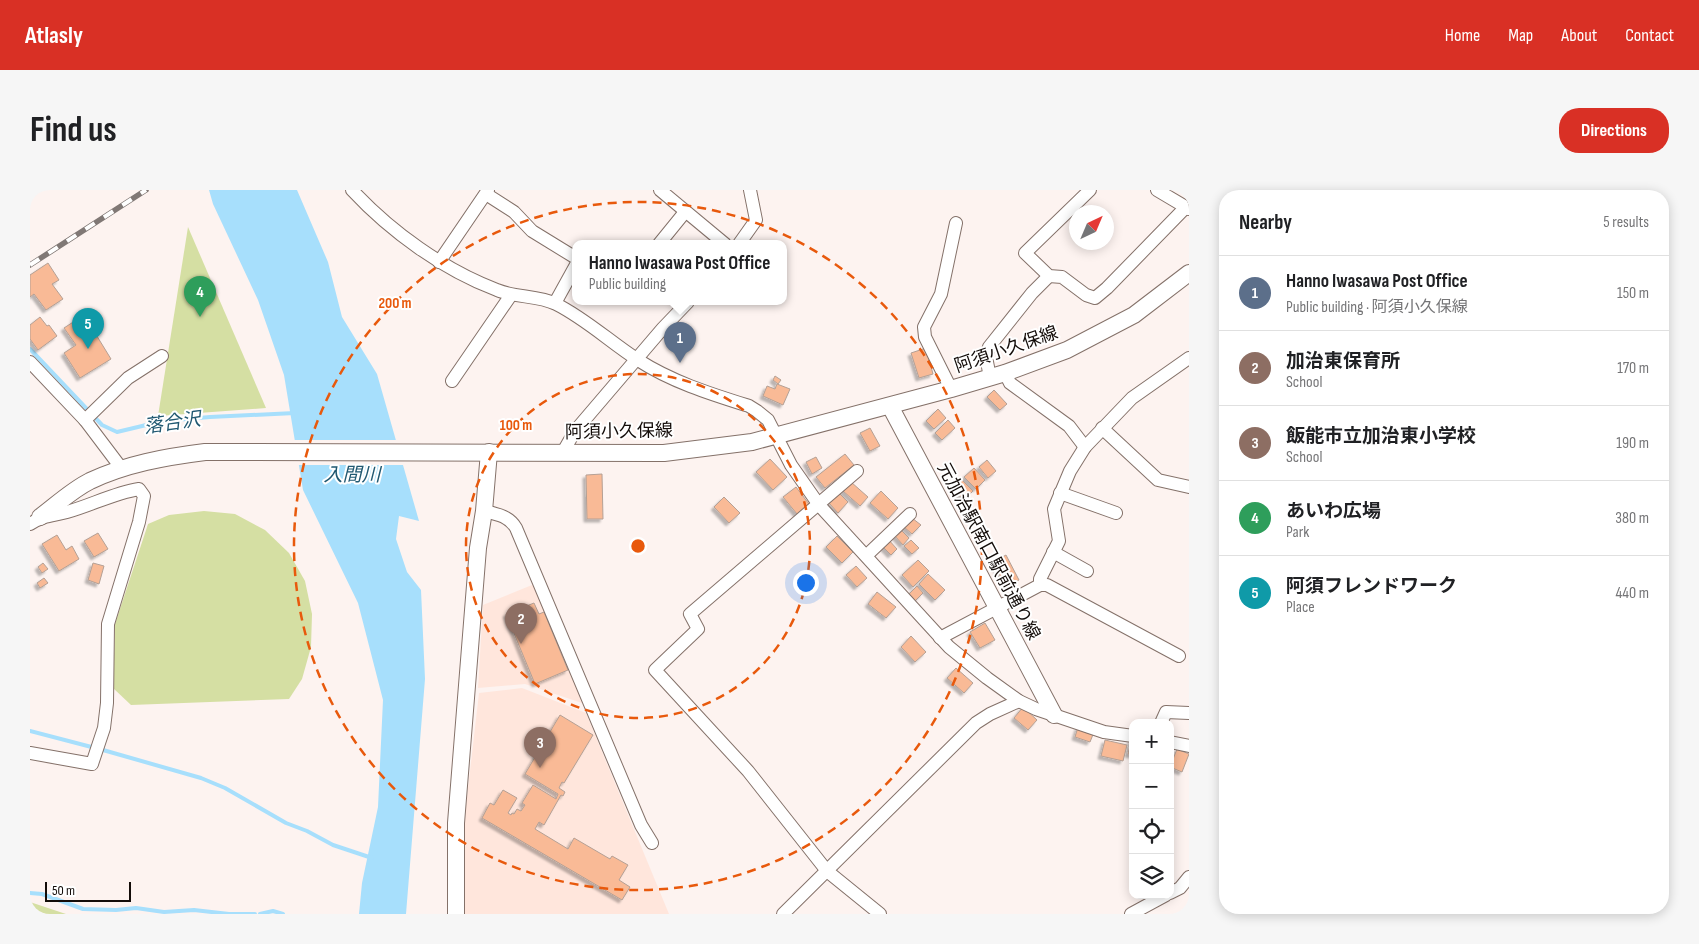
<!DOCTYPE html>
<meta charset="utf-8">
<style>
:root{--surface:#fff;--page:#f6f6f6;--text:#202124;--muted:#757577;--line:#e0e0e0;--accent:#d93025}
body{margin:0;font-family:"Sofia Sans Condensed","Noto Sans JP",sans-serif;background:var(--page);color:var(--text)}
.controls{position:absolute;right:15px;bottom:15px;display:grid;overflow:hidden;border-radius:10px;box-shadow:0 2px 12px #0003}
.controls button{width:45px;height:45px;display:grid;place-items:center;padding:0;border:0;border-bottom:1px solid var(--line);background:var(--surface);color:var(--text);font:25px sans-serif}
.compass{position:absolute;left:1039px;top:15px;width:45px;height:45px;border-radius:50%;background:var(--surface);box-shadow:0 2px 12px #0003;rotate:44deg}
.scale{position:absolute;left:15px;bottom:12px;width:86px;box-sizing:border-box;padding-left:5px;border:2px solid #130c09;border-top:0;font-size:14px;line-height:18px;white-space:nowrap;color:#130c09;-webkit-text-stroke:4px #fff;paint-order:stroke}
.you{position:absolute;left:775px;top:392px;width:18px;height:18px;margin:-12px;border:4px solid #fff;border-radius:50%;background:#1a73e8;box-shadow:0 0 0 8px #1a73e833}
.badge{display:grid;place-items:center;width:32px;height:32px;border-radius:50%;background:var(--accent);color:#fff;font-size:16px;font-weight:700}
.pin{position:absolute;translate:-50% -41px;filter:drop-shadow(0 1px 2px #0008)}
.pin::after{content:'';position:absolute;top:26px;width:18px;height:15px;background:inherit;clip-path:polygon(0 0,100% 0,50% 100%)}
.popup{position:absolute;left:542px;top:50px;width:215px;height:65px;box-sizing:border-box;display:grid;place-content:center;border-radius:10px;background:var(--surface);filter:drop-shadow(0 1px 4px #0005);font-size:16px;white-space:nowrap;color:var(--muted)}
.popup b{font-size:19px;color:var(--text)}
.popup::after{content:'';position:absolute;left:50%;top:100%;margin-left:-10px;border:10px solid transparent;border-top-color:var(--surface)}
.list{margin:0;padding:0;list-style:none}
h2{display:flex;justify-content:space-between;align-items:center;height:65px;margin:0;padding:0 20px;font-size:21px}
h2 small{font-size:16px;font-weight:400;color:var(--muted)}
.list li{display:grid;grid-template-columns:32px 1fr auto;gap:15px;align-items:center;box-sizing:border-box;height:75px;padding:0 20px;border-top:1px solid var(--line)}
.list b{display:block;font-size:19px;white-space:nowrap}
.list p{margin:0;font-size:16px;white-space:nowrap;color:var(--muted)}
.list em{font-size:16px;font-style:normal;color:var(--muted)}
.icon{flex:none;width:28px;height:28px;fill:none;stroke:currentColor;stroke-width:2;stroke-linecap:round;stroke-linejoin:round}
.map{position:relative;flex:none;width:1159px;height:724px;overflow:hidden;border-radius:20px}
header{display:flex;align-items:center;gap:30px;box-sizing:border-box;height:70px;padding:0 25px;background:var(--accent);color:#fff}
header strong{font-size:24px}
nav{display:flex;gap:28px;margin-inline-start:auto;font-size:18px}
.intro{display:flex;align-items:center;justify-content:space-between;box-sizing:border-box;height:120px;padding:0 30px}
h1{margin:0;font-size:35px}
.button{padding:12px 22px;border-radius:20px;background:var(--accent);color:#fff;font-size:18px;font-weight:700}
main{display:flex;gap:30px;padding:0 30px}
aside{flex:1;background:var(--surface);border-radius:20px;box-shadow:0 2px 12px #0003}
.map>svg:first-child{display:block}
.built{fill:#ffe6dc}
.green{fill:#d5dfa3}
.water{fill:#a7dffc}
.pier{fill:#fdf3f0}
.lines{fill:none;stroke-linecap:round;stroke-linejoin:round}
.stream{stroke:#a7dffc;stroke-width:4}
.building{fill:#f9ba96;stroke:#b4a095;filter:url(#shadow)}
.street-casing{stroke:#847169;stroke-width:14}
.secondary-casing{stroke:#847169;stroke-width:18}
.street{stroke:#fff;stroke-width:12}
.secondary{stroke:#fff;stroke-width:16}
.rail-casing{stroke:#807875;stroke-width:5.5}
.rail{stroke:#fff;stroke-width:4;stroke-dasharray:11;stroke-linecap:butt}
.ring{fill:none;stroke:#e8590c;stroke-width:2.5;stroke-dasharray:9 6}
.labels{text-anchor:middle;stroke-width:4;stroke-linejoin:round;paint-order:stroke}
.street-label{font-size:18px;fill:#130c09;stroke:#fff}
.water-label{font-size:19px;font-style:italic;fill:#205871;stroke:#fff}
.centre{fill:#e8590c;stroke:#fff;stroke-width:2.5}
.ring-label{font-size:15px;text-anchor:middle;font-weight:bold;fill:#e8590c;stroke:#fff;stroke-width:4;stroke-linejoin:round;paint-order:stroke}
</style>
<header>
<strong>Atlasly</strong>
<nav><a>Home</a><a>Map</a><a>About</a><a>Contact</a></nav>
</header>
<div class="intro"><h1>Find us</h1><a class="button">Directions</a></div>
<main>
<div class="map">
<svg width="1159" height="724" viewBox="0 0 1159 724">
<defs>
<filter id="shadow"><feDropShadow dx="-3" dy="3" stdDeviation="1" flood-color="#0004"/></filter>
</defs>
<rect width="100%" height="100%" fill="#fdf3f0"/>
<g class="built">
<path d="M 502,395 L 509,401 L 558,515 L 495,494 L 448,498 L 453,415 Z"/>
<path d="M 492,498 L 556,523 L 639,724 L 435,724 L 434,633 L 449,503 Z"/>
</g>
<g class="green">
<path d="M 158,37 L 236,218 L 128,226 Z"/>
<path d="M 174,321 L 205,324 L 235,340 L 259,363 L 275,391 L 282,424 L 281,457 L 272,489 L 259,509 L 101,515 L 83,498 L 85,434 L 118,334 L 139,325 Z"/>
<path d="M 0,712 L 36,724 L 0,724 Z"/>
</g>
<path class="water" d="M 179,0 L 267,0 L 298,72 L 312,127 L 347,184 L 389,331 L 369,326 L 366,349 L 377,382 L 391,400 L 395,489 L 376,724 L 329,724 L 332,693 L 348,617 L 353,510 L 328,413 L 273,300 L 254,185 L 228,110 L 183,14 Z"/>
<path class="pier" d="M 262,250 L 369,250 L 376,275 L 266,275 Z"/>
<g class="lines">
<g class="stream">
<path d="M 0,159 L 72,235 L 87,242 L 133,231 L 180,227 L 265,223"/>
<path d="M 0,541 L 73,560 L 171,588 L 195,598 L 256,633 L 277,641 L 303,655 L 342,668"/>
<path d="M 0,703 L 12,704 L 53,719 L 86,720 L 106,718 L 134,722 L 164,720 L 199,724 L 225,724"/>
<path d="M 230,724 L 243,721 L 253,724"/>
</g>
</g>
<g class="building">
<path d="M 18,73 L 29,90 L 22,94 L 33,109 L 16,120 L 4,104 L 0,107 L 0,85 Z"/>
<path d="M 54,125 L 81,169 L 50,188 L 34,163 L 46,155 L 34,138 Z"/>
<path d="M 10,127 L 17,136 L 19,135 L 27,146 L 8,160 L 0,149 L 0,135 Z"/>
<path d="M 896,158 L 903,184 L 889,188 L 881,163 Z"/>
<path d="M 745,186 L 751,190 L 748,194 L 743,190 Z"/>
<path d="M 747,194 L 760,199 L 753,215 L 733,206 L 737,196 L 745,199 Z"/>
<path d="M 964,200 L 977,214 L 970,220 L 957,207 Z"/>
<path d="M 908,219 L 916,228 L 904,239 L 896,231 Z"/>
<path d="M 918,230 L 925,238 L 912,250 L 905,243 Z"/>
<path d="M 840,238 L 850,256 L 840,261 L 830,243 Z"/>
<path d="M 815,264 L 824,275 L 795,298 L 786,287 Z"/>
<path d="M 786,267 L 792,278 L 782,284 L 776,272 Z"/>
<path d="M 740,269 L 757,287 L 743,300 L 726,282 Z"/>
<path d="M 957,270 L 966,281 L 958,288 L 949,277 Z"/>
<path d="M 944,278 L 955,290 L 946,299 L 934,287 Z"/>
<path d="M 572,284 L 573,329 L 557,329 L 556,285 Z"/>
<path d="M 932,290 L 943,301 L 934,310 L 923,299 Z"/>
<path d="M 821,292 L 838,307 L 830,316 L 813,301 Z"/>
<path d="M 766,297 L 779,314 L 767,324 L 753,307 Z"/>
<path d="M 851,301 L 868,318 L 858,329 L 840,313 Z"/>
<path d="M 809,303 L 818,312 L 808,323 L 799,313 Z"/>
<path d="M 694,307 L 710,323 L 699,333 L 684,317 Z"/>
<path d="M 882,328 L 891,335 L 882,344 L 874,337 Z"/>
<path d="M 870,339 L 879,348 L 873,355 L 864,345 Z"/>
<path d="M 68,343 L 78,359 L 64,367 L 54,351 Z"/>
<path d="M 27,345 L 36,360 L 42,356 L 49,369 L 29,381 L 12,354 Z"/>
<path d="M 807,346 L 823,362 L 812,373 L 796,357 Z"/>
<path d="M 857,348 L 867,359 L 861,365 L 851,355 Z"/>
<path d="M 881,350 L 889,358 L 882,364 L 874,356 Z"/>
<path d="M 976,365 L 989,390 L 976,397 L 963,372 Z"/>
<path d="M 888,370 L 899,381 L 883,397 L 872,385 Z"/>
<path d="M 13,373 L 18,379 L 12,383 L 8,377 Z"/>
<path d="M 63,373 L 74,376 L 69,394 L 58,390 Z"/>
<path d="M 826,376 L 837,388 L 827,397 L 816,385 Z"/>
<path d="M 898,384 L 915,400 L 905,410 L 889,394 Z"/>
<path d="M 14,388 L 18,393 L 10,398 L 7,393 Z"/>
<path d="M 887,396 L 893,403 L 885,411 L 879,404 Z"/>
<path d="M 847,402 L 866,417 L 856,428 L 838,414 Z"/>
<path d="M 504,413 L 509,424 L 514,422 L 538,480 L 505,494 L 476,424 Z"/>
<path d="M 955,433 L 965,450 L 950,458 L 940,442 Z"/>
<path d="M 881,446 L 896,462 L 885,472 L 871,457 Z"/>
<path d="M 926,478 L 943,493 L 934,503 L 917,488 Z"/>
<path d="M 993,517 L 1007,530 L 998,540 L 984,528 Z"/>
<path d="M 530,525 L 563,545 L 534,593 L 532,592 L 529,598 L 535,602 L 533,606 L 531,605 L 514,635 L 509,632 L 505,639 L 538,659 L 544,648 L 580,669 L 582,666 L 598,675 L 589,690 L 600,697 L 592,710 L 452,628 L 460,613 L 464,615 L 473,600 L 487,608 L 478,623 L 481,625 L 482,623 L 484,624 L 487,619 L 491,621 L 495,615 L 492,613 L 503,595 L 526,609 L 528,604 L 495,584 Z"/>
<path d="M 1048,537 L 1064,542 L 1060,552 L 1045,547 Z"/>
<path d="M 1075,550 L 1097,555 L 1093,571 L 1071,566 Z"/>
<path d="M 1101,550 L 1103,550 L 1103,565 L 1098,564 Z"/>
<path d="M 1147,559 L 1159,564 L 1152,582 L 1140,577 Z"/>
</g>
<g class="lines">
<g class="street-casing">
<g id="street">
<path d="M 322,0 C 361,42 414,80 467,100 C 486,108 508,105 526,114 C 556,129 580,152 608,170 C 642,192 681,204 719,216 L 727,221 L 738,230 L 761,275 L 789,315 L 919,457 L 957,488 L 989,511 L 1006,519 L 1074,542 L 1103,546"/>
<path d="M 630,0 L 695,54"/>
<path d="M 1060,0 L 995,63 L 1019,86 L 1032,87 L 1056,105 L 1065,108 L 1077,98 L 1155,18"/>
<path d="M 1127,0 L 1159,19"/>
<path d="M 456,4 L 484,22 L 502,41 L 546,68"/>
<path d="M 629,54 L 655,22"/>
<path d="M 709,54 L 726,30 L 720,0"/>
<path d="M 409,72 L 458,0"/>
<path d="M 525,113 L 546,75"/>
<path d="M 0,172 L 55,230 L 92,279"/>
<path d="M 975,183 L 980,193 L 1039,236 L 1055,257"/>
<path d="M 960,187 L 956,167 L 959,157 L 1002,103 L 1019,86"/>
<path d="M 422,191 L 481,105"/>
<path d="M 921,199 L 895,147 L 894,137 L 911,104 L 926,33"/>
<path d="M 55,230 L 98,188 L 132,166"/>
<path d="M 1072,238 L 1128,290 L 1159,297"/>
<path d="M 533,262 L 545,241 L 633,138 L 658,112"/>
<path d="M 827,281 L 660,424 L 668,439 L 625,480 L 718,581 L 797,681 L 850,724"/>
<path d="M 1030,303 L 1086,323"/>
<path d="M 454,321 C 467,324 479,326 486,338 L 611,635 L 622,653"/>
<path d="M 0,334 C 14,325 22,326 37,322 C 62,315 84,303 109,299 L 114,306 L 109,332 L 78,434 L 77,513 L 74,538 L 62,574 L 0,563"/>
<path d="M 1023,362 L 1057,381"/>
<path d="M 837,365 L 880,324"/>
<path d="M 1010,395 L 1010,389 L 1029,351 L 1024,319 L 1040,281 L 1055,257 L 1102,208 L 1159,168"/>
<path d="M 910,448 L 1010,395 L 1017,395 L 1149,466"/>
<path d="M 1131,533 L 1136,522 L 1159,523"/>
<path d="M 1140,552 L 1159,556"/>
<path d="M 1140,703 L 1150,698 L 1159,687"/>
<path d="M 753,724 L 946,533 L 960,524 L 989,511"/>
<path d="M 1101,724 L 1136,705"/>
</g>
</g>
<g class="secondary-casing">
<g id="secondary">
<path d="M 860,216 L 1024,525"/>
<path d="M 10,327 C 26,315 42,300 60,291 C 96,274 135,267 175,262 L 634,263 L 722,252 L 921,199 L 975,183 L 1037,160 L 1104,125 L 1159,83"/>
<path d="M 426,724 L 426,633 L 448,358 L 454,321 L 459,262"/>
</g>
</g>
<use href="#street" class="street"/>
<use href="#secondary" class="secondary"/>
<g class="rail-casing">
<path id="rail" d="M 0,75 L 116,0"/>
</g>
<use href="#rail" class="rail"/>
</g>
<g class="ring">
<circle cx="608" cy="356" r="172"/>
<circle cx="608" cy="356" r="344"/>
</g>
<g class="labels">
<g class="street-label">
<text transform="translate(976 159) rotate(-19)" y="6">阿須小久保線</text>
<text transform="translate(589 241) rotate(-1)" y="6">阿須小久保線</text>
<text transform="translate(959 361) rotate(62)" y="6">元加治駅南口駅前通り線</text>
</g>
<g class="water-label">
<text transform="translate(142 232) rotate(-8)" y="7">落合沢</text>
<text x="322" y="291">入間川</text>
</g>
</g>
<circle cx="608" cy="356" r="8" class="centre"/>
<g class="ring-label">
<text x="365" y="118">200 m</text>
<text x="486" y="240">100 m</text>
</g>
</svg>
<div class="controls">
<button>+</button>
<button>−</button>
<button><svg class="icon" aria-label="locate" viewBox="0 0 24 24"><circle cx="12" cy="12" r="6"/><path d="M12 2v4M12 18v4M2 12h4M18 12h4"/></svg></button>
<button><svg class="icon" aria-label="layers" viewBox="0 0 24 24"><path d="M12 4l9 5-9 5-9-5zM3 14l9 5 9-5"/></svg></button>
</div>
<svg class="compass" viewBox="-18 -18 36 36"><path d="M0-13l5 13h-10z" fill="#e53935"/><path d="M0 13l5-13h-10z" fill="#757577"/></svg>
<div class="scale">50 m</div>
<div class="you"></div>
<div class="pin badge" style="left:650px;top:173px;background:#5c6f8a">1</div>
<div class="popup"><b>Hanno Iwasawa Post Office</b>Public building</div>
<div class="pin badge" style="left:491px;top:454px;background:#8d6e63">2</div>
<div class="pin badge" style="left:510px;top:578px;background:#8d6e63">3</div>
<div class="pin badge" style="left:170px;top:127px;background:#2e9e5b">4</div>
<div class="pin badge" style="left:58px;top:159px;background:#0f9aa8">5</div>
</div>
<aside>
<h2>Nearby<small>5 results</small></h2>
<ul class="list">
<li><span class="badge" style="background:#5c6f8a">1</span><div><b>Hanno Iwasawa Post Office</b><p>Public building · 阿須小久保線</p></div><em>150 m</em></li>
<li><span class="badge" style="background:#8d6e63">2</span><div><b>加治東保育所</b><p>School</p></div><em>170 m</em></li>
<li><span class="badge" style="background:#8d6e63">3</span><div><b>飯能市立加治東小学校</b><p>School</p></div><em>190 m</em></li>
<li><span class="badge" style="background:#2e9e5b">4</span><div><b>あいわ広場</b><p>Park</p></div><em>380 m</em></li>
<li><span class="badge" style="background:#0f9aa8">5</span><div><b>阿須フレンドワーク</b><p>Place</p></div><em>440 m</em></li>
</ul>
</aside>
</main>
